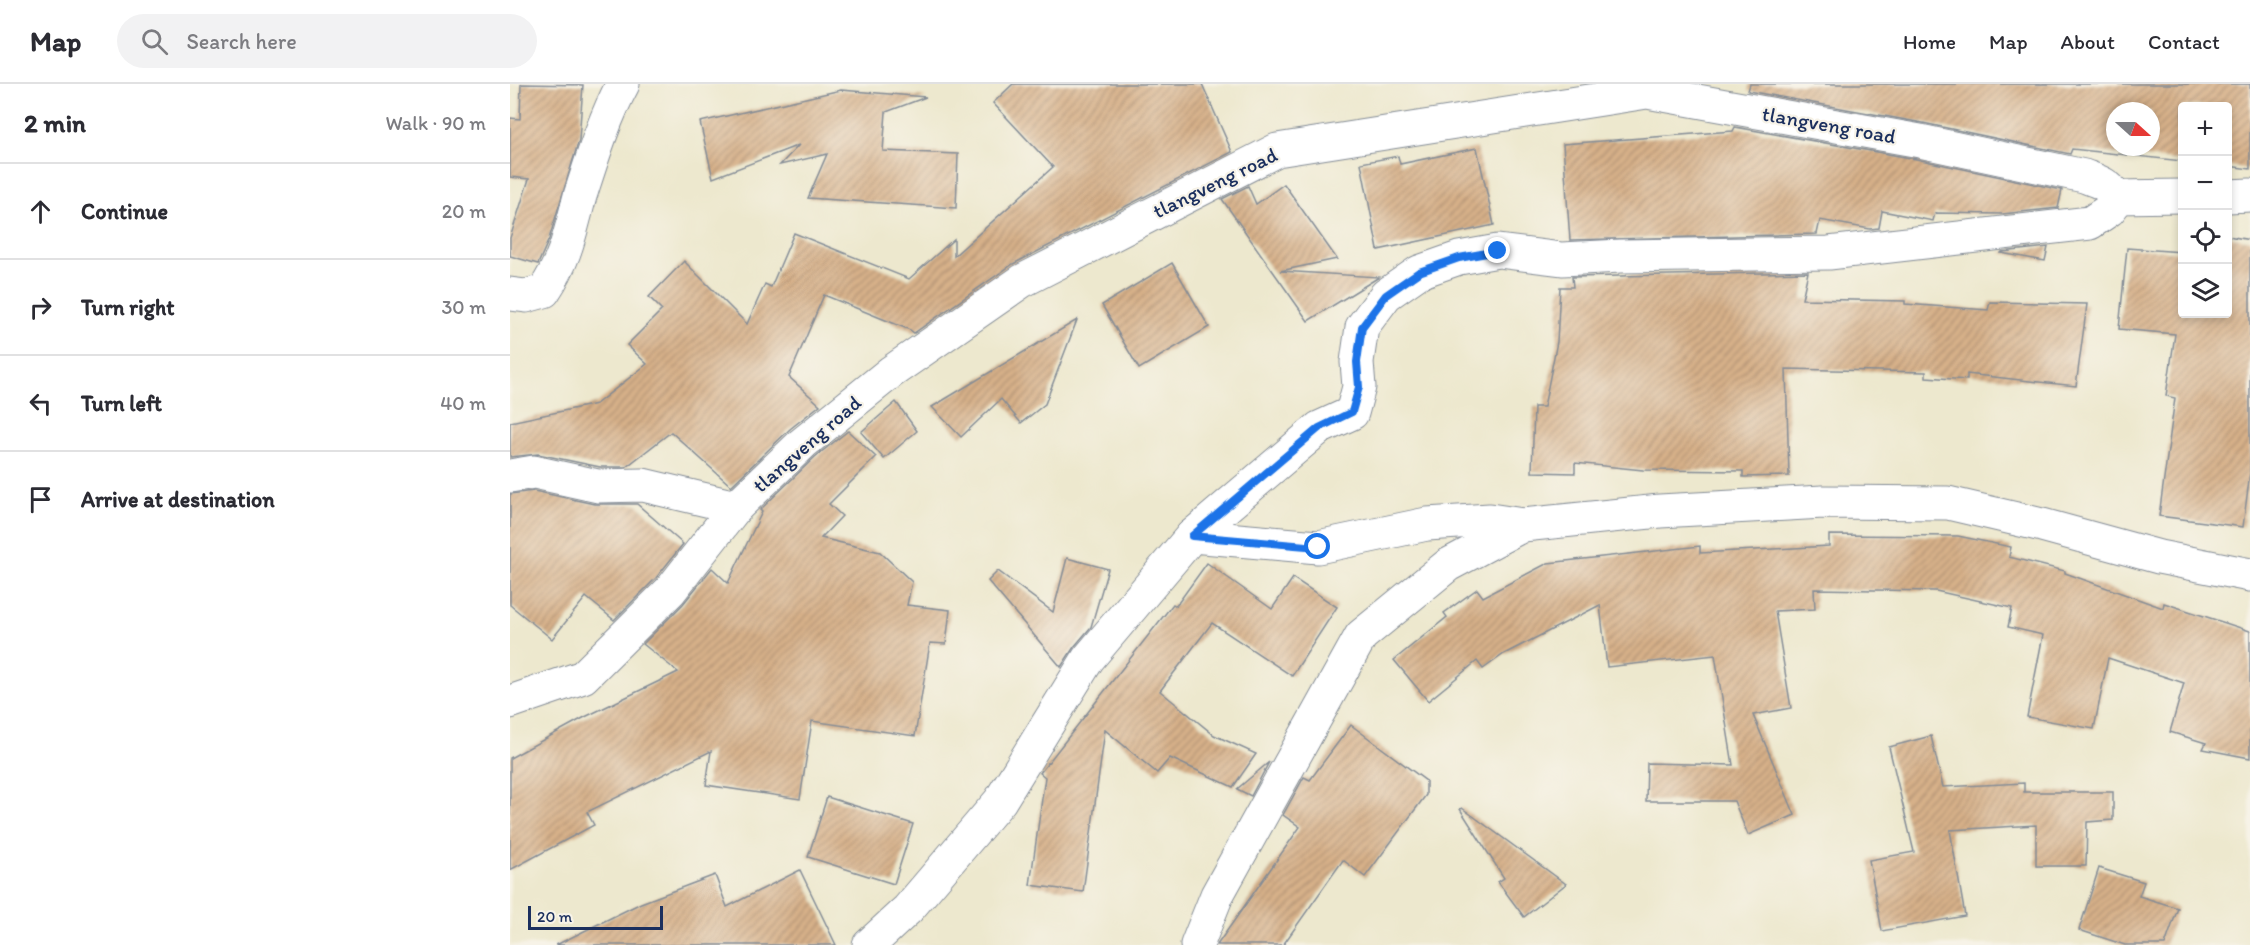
<!DOCTYPE html>
<meta charset="utf-8">
<style>
:root{--surface:#fff;--page:#f2f2f3;--text:#2b2b33;--muted:#7c7c81;--line:#e1e1e2}
body{margin:0;font-family:Itim,sans-serif;background:var(--page);color:var(--text)}
.controls{position:absolute;right:18px;top:18px;display:grid;overflow:hidden;border-radius:6px;box-shadow:0 3px 9px #0003}
.controls button{width:54px;height:54px;display:grid;place-items:center;padding:0;border:0;border-bottom:2px solid var(--line);background:var(--surface);color:var(--text);font:30px sans-serif}
.compass{position:absolute;left:1596px;top:18px;width:54px;height:54px;border-radius:50%;background:var(--surface);box-shadow:0 3px 9px #0003;rotate:111deg}
.scale{position:absolute;left:18px;bottom:15px;width:135px;box-sizing:border-box;padding-left:6px;border:3px solid #1b2f5e;border-top:0;font-size:16px;line-height:21px;white-space:nowrap;color:#1b2f5e;-webkit-text-stroke:4px #f7f3e8;paint-order:stroke}
.stop{position:absolute;width:18px;height:18px;margin:-14px;border:4px solid #1a73e8;border-radius:50%;background:#fff}
.stop.end{background:#1a73e8;border-color:#fff;box-shadow:0 2px 6px #0008}
.list{margin:0;padding:0;list-style:none}
h2{display:flex;justify-content:space-between;align-items:center;height:78px;margin:0;padding:0 24px;font-size:26px}
h2 small{font-size:20px;font-weight:400;color:var(--muted)}
.list li{display:grid;grid-template-columns:39px 1fr auto;gap:18px;align-items:center;box-sizing:border-box;height:96px;padding:0 24px;border-top:2px solid var(--line)}
.list b{display:block;font-size:22px;white-space:nowrap}
.list em{font-size:20px;font-style:normal;color:var(--muted)}
.icon{flex:none;width:33px;height:33px;fill:none;stroke:currentColor;stroke-width:2;stroke-linecap:round;stroke-linejoin:round}
.map{position:relative;flex:none;width:1740px;height:861px;overflow:hidden}
header{display:flex;align-items:center;gap:36px;box-sizing:border-box;height:84px;padding:0 30px;background:var(--surface);border-bottom:2px solid var(--line)}
header strong{font-size:28px}
nav{display:flex;gap:33px;margin-inline-start:auto;font-size:21px}
.search{width:420px;height:54px;background:var(--page);display:flex;align-items:center;gap:15px;box-sizing:border-box;padding:0 21px;border-radius:33px;color:var(--muted);font-size:22px}
main{display:flex}
aside{flex:1;background:var(--surface)}
.map>svg:first-child{display:block}
.building{fill:url(#building-hatch);fill-rule:evenodd}
.lines{fill:none;stroke-linecap:round;stroke-linejoin:round}
.street-casing{stroke:#848c96;stroke-width:35}
.highway-casing{stroke:#848c96;stroke-width:35}
.street{stroke:#fff;stroke-width:33}
.highway{stroke:#fff;stroke-width:33}
.route{stroke:#1a73e8;stroke-width:8}
.labels{text-anchor:middle;stroke-width:4.5;stroke-linejoin:round;paint-order:stroke}
.street-label{font-size:21px;fill:#1b2f5e;stroke:#f7f3e8}
</style>
<header>
<strong>Map</strong>
<div class="search"><svg class="icon" aria-label="search" viewBox="0 0 24 24"><circle cx="10" cy="10" r="6"/><path d="M15 15l6 6"/></svg>Search here</div>
<nav><a>Home</a><a>Map</a><a>About</a><a>Contact</a></nav>
</header>
<main>
<aside>
<h2>2 min<small>Walk · 90 m</small></h2>
<ul class="list">
<li><svg class="icon" aria-label="ahead" viewBox="0 0 24 24"><path d="M12 20V5M6 11l6-6 6 6"/></svg><div><b>Continue</b></div><em>20 m</em></li>
<li><svg class="icon" aria-label="right" viewBox="0 0 24 24"><path d="M7 20v-9h11M14 6l5 5-5 5"/></svg><div><b>Turn right</b></div><em>30 m</em></li>
<li><svg class="icon" aria-label="left" viewBox="0 0 24 24"><path d="M17 20v-9H6M10 6l-5 5 5 5"/></svg><div><b>Turn left</b></div><em>40 m</em></li>
<li><svg class="icon" aria-label="arrive" viewBox="0 0 24 24"><path d="M6 21V4h12l-3 4 3 4H6"/></svg><div><b>Arrive at destination</b></div></li>
</ul>
</aside>
<div class="map">
<svg width="1740" height="861" viewBox="0 0 1740 861">
<defs>
<pattern id="building-hatch" width="6" height="6" patternUnits="userSpaceOnUse" patternTransform="scale(1.5)"><rect width="6" height="6" fill="#d7b189"/><path d="M-1 1l2-2M0 6l6-6M5 7l2-2" fill="none" stroke="#ae9073"/></pattern>
</defs>
<rect width="100%" height="100%" fill="#f7f3e8"/>
<filter id="ink" filterUnits="userSpaceOnUse"><feTurbulence type="fractalNoise" baseFrequency=".0167" numOctaves="2"/><feDisplacementMap in="SourceGraphic" scale="12" xChannelSelector="R" yChannelSelector="G"/><feConvolveMatrix kernelMatrix="1 2 1 2 8 2 1 2 1" color-interpolation-filters="sRGB"/></filter>
<filter id="wash" filterUnits="userSpaceOnUse"><feTurbulence type="fractalNoise" baseFrequency=".008" numOctaves="4" result="noise"/><feDisplacementMap in="SourceGraphic" scale="24" xChannelSelector="R" yChannelSelector="G"/><feGaussianBlur stdDeviation="1.35" result="paint"/><feColorMatrix in="noise" values="0 0 0 0 0 0 0 0 0 0 0 0 0 0 0 0 0 1.4 0 .05"/><feComposite in="paint" operator="in"/></filter>
<g filter="url(#wash)">
<rect width="100%" height="100%" fill="#ede8ce"/>
<g id="blocks">
<g class="building">
<path d="M 11,0 L 73,1 L 69,56 L 39,155 L 28,180 L 0,172 L 0,154 L 19,95 L 0,93 L 0,34 L 10,35 Z"/>
<path d="M 503,0 L 692,0 L 722,68 L 503,180 L 404,249 L 400,246 L 314,211 L 279,293 L 310,321 L 280,345 L 221,402 L 161,348 L 116,383 L 90,383 L 28,370 L 0,373 L 0,338 L 86,320 L 137,280 L 117,261 L 152,226 L 139,213 L 174,177 L 237,240 L 255,200 L 261,203 L 284,149 L 399,195 L 444,155 L 444,172 L 543,83 L 483,19 Z"/>
<path d="M 1240,0 L 1740,0 L 1740,85 L 1718,82 L 1718,22 L 1672,22 L 1672,77 L 1562,65 L 1560,70 L 1413,39 L 1238,7 ZM 1605,27 L 1641,27 L 1641,63 L 1605,63 Z"/>
<path d="M 331,6 L 416,13 L 376,28 L 373,67 L 448,70 L 446,124 L 298,114 L 317,70 L 270,81 L 289,61 L 203,94 L 190,38 Z"/>
<path d="M 1225,43 L 1406,75 L 1552,106 L 1548,124 L 1492,130 L 1425,129 L 1423,137 L 1372,127 L 1369,144 L 1360,145 L 1310,136 L 1307,150 L 1060,156 L 1053,60 L 1223,47 Z"/>
<path d="M 967,64 L 984,141 L 868,166 L 851,79 L 888,72 L 890,80 Z"/>
<path d="M 774,100 L 827,175 L 770,187 L 869,193 L 798,237 L 712,115 L 738,102 L 746,120 Z"/>
<path d="M 1718,152 L 1740,156 L 1740,388 L 1733,443 L 1649,432 L 1665,314 L 1656,312 L 1665,250 L 1609,245 L 1617,164 L 1672,168 L 1672,230 L 1718,230 Z"/>
<path d="M 1538,163 L 1535,177 L 1491,169 L 1492,168 Z"/>
<path d="M 662,179 L 699,243 L 629,285 L 592,221 Z"/>
<path d="M 1298,188 L 1292,215 L 1395,217 L 1395,220 L 1478,226 L 1480,218 L 1577,220 L 1566,302 L 1457,290 L 1457,296 L 1416,293 L 1416,288 L 1276,285 L 1279,392 L 1233,393 L 1233,387 L 1133,386 L 1065,379 L 1065,389 L 1022,388 L 1024,323 L 1034,323 L 1047,258 L 1050,203 L 1063,203 L 1062,193 Z"/>
<path d="M 567,236 L 535,320 L 511,339 L 491,315 L 451,353 L 422,323 Z"/>
<path d="M 386,318 L 407,347 L 374,375 L 351,348 Z"/>
<path d="M 338,347 L 366,373 L 319,420 L 332,432 L 311,454 L 370,468 L 402,498 L 397,521 L 440,526 L 436,560 L 420,559 L 405,652 L 302,637 L 290,715 L 196,701 L 201,667 L 77,728 L 84,741 L 0,786 L 0,674 L 75,633 L 168,588 L 133,560 L 173,520 L 202,484 L 218,499 L 252,428 L 250,426 L 305,373 Z"/>
<path d="M 24,407 L 84,420 L 127,420 L 173,460 L 146,494 L 104,536 L 76,513 L 42,555 L 0,521 L 0,410 Z"/>
<path d="M 1319,451 L 1448,452 L 1501,463 L 1499,473 L 1555,487 L 1555,489 L 1653,524 L 1654,519 L 1740,547 L 1740,674 L 1693,665 L 1696,659 L 1660,648 L 1674,599 L 1598,574 L 1584,645 L 1517,633 L 1533,551 L 1498,543 L 1502,524 L 1426,507 L 1304,505 L 1305,525 L 1265,527 L 1281,624 L 1243,631 L 1285,731 L 1238,751 L 1224,717 L 1136,717 L 1137,679 L 1223,681 L 1205,571 L 1097,583 L 1090,521 L 994,570 L 973,585 L 967,577 L 918,617 L 884,576 L 937,533 L 934,529 L 967,505 L 973,513 L 1038,479 L 1190,462 L 1190,469 L 1319,462 Z"/>
<path d="M 557,474 L 598,485 L 581,543 L 564,563 L 551,583 L 478,497 L 488,487 L 543,528 Z"/>
<path d="M 697,479 L 762,525 L 783,494 L 827,523 L 782,592 L 702,539 L 650,607 L 704,651 L 746,670 L 723,703 L 660,674 L 647,689 L 595,646 L 573,808 L 520,801 L 535,693 L 530,689 L 663,520 L 666,522 Z"/>
<path d="M 841,641 L 916,697 L 916,711 L 855,793 L 833,776 L 773,861 L 707,861 L 790,743 L 773,731 L 794,693 L 800,696 Z"/>
<path d="M 1421,652 L 1433,703 L 1514,699 L 1514,708 L 1603,708 L 1603,736 L 1577,738 L 1576,782 L 1526,782 L 1526,741 L 1440,746 L 1455,832 L 1372,847 L 1359,776 L 1404,768 L 1379,663 Z"/>
<path d="M 759,678 L 741,712 L 727,705 Z"/>
<path d="M 317,713 L 403,740 L 384,800 L 298,773 Z"/>
<path d="M 952,724 L 1056,800 L 1014,833 L 988,798 L 994,794 L 950,725 Z"/>
<path d="M 1589,784 L 1634,798 L 1629,812 L 1668,824 L 1655,861 L 1615,861 L 1569,846 Z"/>
<path d="M 290,786 L 326,861 L 46,861 L 131,819 L 205,791 L 217,823 Z"/>
</g>
</g>
</g>
<g filter="url(#ink)">
<use href="#blocks" fill-opacity="0" stroke="#848c96" stroke-width="1.5"/>
<g class="lines">
<g class="street-casing">
<g id="street">
<path d="M 1718,112 L 1740,111"/>
<path d="M 0,210 L 16,212 L 34,207 C 56,174 60,149 70,112 C 82,75 94,35 113,0"/>
<path d="M 0,392 L 24,388 L 88,402 L 133,401 L 226,423"/>
<path d="M 682,452 L 809,344 L 842,329 L 849,303 L 847,278 L 852,243 L 876,211 L 909,188 L 949,174 L 988,167 L 1052,175 L 1111,172 L 1319,169 L 1580,139 L 1599,126 L 1606,117 L 1606,113"/>
<path d="M 0,618 L 73,593 L 160,507 L 226,423 L 293,359 L 381,288 L 512,197 L 767,66 L 1137,8 L 1410,57 L 1574,92 C 1587,97 1599,100 1606,113 L 1672,112"/>
<path d="M 359,861 L 398,825 L 490,717 L 578,575 L 682,452 L 808,463 L 917,440 L 980,436 L 1013,441"/>
</g>
</g>
<g class="highway-casing">
<path id="highway" d="M 687,861 L 707,811 L 851,552 L 938,481 L 1013,441 L 1150,427 L 1313,418 L 1438,419 L 1532,441 L 1649,473 L 1740,491"/>
</g>
<use href="#street" class="street"/>
<use href="#highway" class="highway"/>
</g>
</g>
<g class="lines" filter="url(#ink)">
<path class="route" d="M 808,463 L 682,452 L 809,344 L 842,328 L 849,303 L 847,278 L 852,243 L 876,211 L 909,188 L 949,174 L 988,167"/>
</g>
<g class="labels">
<g class="street-label">
<text transform="translate(1319 41) rotate(10)" y="7">tlangveng road</text>
<text transform="translate(705 99) rotate(-26)" y="7">tlangveng road</text>
<text transform="translate(297 360) rotate(-41)" y="7">tlangveng road</text>
</g>
</g>
</svg>
<div class="controls">
<button>+</button>
<button>−</button>
<button><svg class="icon" aria-label="locate" viewBox="0 0 24 24"><circle cx="12" cy="12" r="6"/><path d="M12 2v4M12 18v4M2 12h4M18 12h4"/></svg></button>
<button><svg class="icon" aria-label="layers" viewBox="0 0 24 24"><path d="M12 4l9 5-9 5-9-5zM3 14l9 5 9-5"/></svg></button>
</div>
<svg class="compass" viewBox="-18 -18 36 36"><path d="M0-13l5 13h-10z" fill="#e53935"/><path d="M0 13l5-13h-10z" fill="#7c7c81"/></svg>
<div class="scale">20 m</div>
<div class="stop" style="left:808px;top:463px"></div>
<div class="stop end" style="left:988px;top:167px"></div>
</div>
</main>
